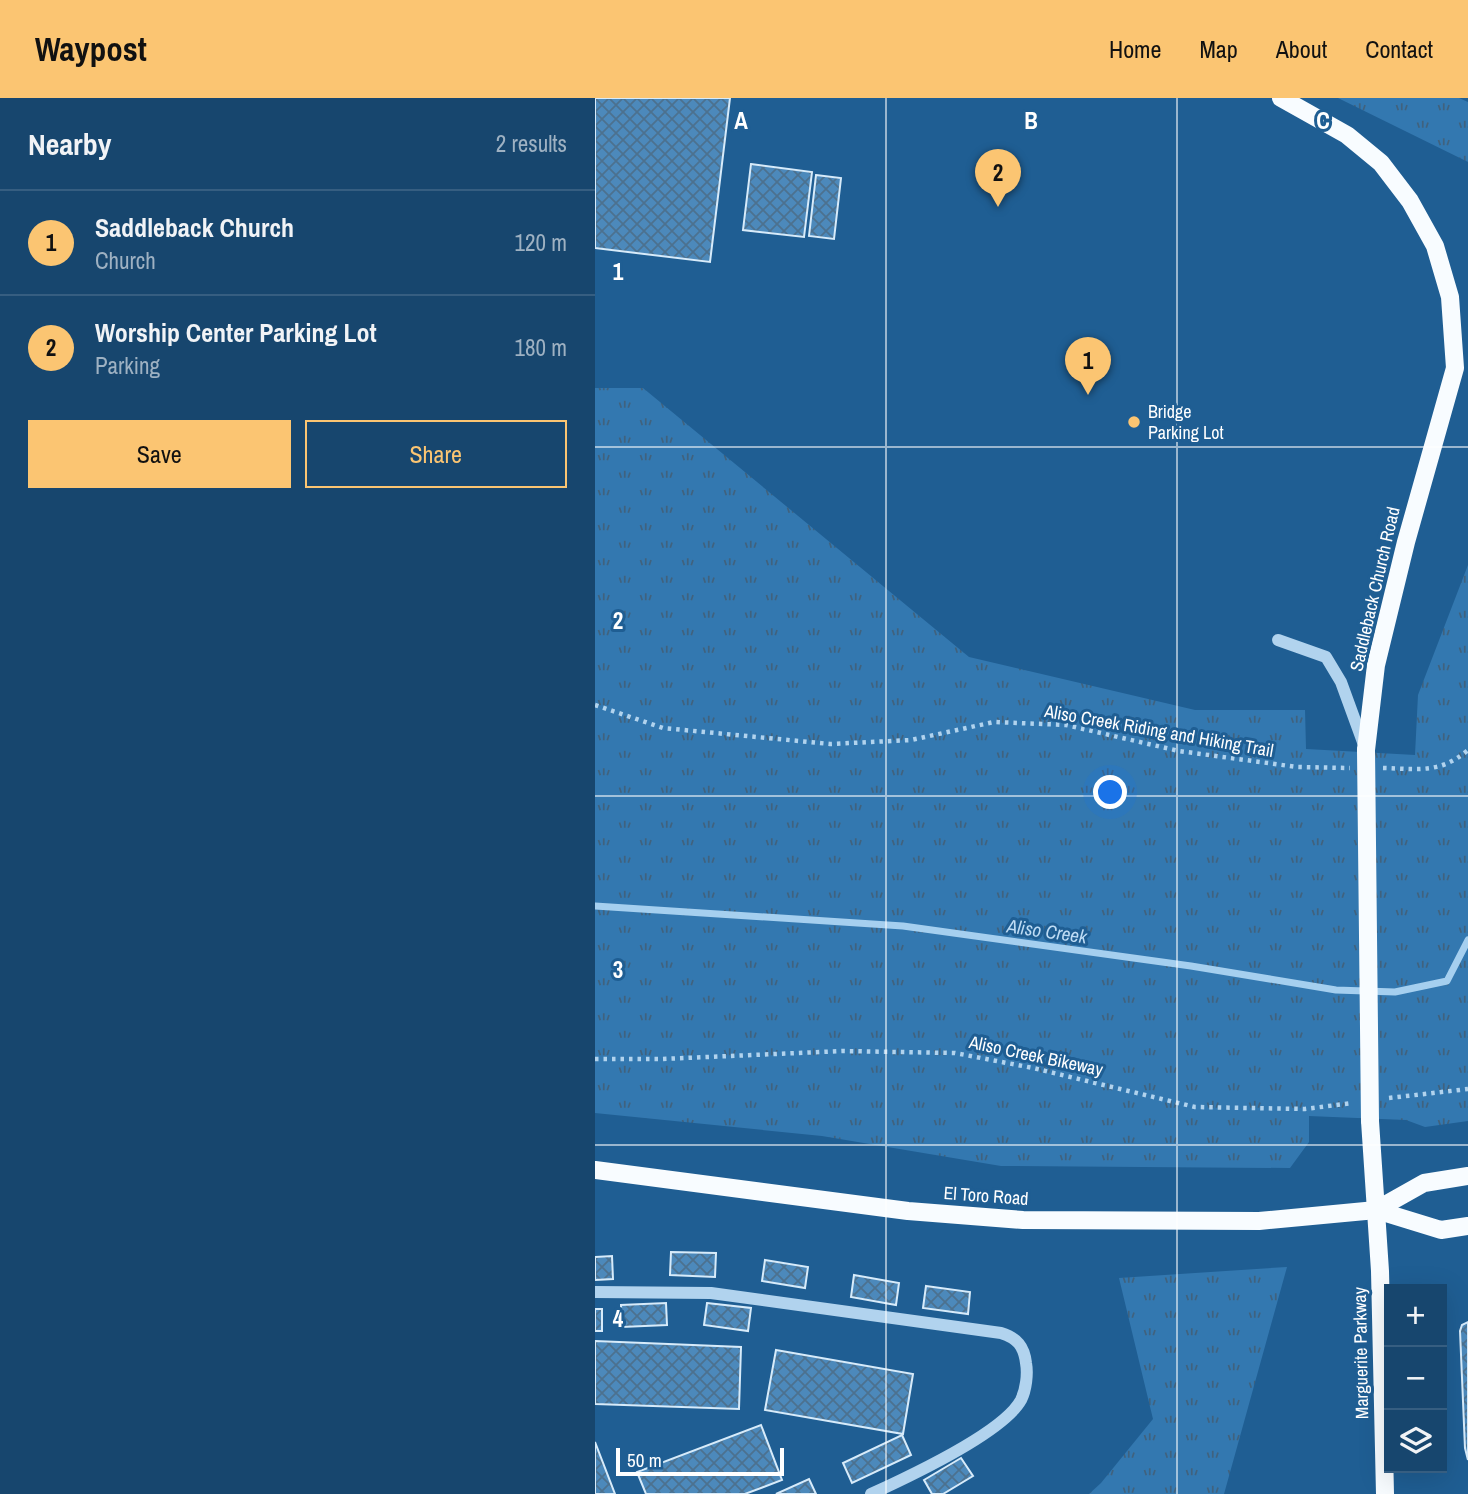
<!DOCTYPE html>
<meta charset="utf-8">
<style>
:root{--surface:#17466e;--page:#245076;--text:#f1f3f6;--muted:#9eb1c2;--line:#365e81;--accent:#fbc572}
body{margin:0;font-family:"Archivo Narrow",sans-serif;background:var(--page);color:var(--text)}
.controls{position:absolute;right:21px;bottom:21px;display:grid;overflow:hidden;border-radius:0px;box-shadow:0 7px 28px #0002}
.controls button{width:63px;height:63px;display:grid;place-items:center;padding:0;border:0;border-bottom:2px solid var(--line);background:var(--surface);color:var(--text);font:35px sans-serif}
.scale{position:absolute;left:21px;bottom:18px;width:168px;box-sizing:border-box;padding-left:7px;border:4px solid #fff;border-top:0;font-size:19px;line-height:24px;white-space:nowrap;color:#fff;-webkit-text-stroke:5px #1f5e93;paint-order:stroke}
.you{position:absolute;left:516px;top:695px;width:24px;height:24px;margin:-18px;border:5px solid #fff;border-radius:50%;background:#1a73e8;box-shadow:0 0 0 10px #1a73e833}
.badge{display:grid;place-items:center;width:46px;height:46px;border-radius:50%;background:var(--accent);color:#111;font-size:23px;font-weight:700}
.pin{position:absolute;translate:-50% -58px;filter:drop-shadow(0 2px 4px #0008)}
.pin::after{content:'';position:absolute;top:37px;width:24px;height:21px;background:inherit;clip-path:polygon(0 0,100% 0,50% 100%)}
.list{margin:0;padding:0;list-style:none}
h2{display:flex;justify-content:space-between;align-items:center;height:91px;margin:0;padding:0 28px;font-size:30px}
h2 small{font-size:23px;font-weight:400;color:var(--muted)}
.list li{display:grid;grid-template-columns:46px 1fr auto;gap:21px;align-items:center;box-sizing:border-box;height:105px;padding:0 28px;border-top:2px solid var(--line)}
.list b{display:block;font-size:26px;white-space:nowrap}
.list p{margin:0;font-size:23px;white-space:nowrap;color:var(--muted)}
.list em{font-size:23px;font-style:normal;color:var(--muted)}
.actions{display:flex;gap:14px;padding:21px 28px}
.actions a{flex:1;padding:16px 0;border:2px solid var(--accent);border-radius:0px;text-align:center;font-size:24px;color:var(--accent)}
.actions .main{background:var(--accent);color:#111}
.icon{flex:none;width:38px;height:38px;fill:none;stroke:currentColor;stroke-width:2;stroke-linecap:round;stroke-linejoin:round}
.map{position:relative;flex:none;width:873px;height:1396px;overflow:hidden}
header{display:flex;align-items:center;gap:42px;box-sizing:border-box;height:98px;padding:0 35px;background:var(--accent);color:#111}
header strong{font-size:33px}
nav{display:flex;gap:38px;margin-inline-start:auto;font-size:24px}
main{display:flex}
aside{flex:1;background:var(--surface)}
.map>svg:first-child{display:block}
.grass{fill:url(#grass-tufts)}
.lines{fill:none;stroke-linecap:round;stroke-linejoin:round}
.stream{stroke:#a5cfef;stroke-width:7}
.building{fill:url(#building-cross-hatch);stroke:#d7ebfa;stroke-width:2}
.path{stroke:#b1d3ee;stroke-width:4.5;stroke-dasharray:3.5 5;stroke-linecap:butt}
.minor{stroke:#b1d3ee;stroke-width:12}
.major{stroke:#f8fcff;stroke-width:18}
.major-bridge{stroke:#f8fcff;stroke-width:18}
.grid{fill:none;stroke:#fff;stroke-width:2;stroke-opacity:0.55}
.poi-dot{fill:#fbc572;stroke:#1f5e93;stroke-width:2.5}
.labels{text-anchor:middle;stroke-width:6;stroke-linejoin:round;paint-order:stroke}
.poi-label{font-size:18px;fill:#fff;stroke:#1f5e93;text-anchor:start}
.street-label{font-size:18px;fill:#fff;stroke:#1f5e93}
.water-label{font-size:19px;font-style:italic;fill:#bedcf5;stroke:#1f5e93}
.grid-label{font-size:23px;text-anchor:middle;font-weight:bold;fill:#fff;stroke:#1f5e93;stroke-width:6;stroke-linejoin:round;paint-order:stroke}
</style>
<header>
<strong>Waypost</strong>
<nav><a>Home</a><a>Map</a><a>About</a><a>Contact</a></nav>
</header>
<main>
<aside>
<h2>Nearby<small>2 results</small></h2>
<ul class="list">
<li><span class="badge">1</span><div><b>Saddleback Church</b><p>Church</p></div><em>120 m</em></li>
<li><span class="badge">2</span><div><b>Worship Center Parking Lot</b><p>Parking</p></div><em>180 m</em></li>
</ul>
<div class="actions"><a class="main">Save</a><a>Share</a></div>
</aside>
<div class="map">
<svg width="873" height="1396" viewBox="0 0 873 1396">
<defs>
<pattern id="grass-tufts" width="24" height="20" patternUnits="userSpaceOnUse" patternTransform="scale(1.75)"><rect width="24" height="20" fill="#3378b0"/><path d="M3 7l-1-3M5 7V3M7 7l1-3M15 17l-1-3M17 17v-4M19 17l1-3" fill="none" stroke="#40627e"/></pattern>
<pattern id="building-cross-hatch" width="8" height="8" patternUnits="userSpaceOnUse" patternTransform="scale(1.75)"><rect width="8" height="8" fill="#4c89bb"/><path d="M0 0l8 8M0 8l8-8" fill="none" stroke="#4c718f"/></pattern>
</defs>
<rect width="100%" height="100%" fill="#1f5e93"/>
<g class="grass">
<path d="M 743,0 L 864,0 L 873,4 L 873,64 Z"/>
<path d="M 0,290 L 48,290 L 374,559 L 600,612 L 710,612 L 711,651 L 820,657 L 823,597 L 873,467 L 873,1023 L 830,1029 L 811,1022 L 714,1018 L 714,1044 L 695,1070 L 406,1068 L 227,1038 L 0,1015 Z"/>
<path d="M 692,1169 L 629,1396 L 494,1396 L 506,1385 L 558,1321 L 524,1180 Z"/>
</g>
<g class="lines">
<path class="stream" d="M 0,808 L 308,828 L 596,868 L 741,892 L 800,894 L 852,883 L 873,842"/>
</g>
<g class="building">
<path d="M 0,0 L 135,0 L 115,164 L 0,150 Z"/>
<path d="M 156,66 L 217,74 L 209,139 L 148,132 Z"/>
<path d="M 221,77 L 246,80 L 239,141 L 214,138 Z"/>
<path d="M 76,1154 L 121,1155 L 120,1179 L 75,1177 Z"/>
<path d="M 17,1158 L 18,1181 L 0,1182 L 0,1159 Z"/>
<path d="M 170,1162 L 213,1169 L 210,1190 L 167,1183 Z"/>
<path d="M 259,1177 L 304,1185 L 301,1207 L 256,1199 Z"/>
<path d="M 331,1188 L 375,1194 L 373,1216 L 328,1210 Z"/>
<path d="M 71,1205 L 72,1227 L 27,1229 L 26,1207 Z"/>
<path d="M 112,1205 L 156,1210 L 153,1233 L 109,1227 Z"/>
<rect x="0" y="1211" width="7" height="22"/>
<path d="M 873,1224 L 873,1362 L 870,1350 L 865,1233 L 867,1227 Z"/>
<path d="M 0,1243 L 146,1249 L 144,1311 L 0,1306 Z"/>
<path d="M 181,1252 L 318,1276 L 308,1336 L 170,1312 Z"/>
<path d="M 166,1327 L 187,1382 L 150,1396 L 51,1396 L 42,1374 Z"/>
<path d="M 307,1337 L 316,1357 L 257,1385 L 248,1365 Z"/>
<path d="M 0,1344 L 20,1396 L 0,1396 Z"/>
<path d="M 366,1360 L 378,1378 L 348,1396 L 337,1396 L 329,1382 Z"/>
<path d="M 214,1381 L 221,1396 L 181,1396 Z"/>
</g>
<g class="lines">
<g class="path">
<path d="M 0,607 L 68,630 L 235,646 L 316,642 L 399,624 L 471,627 L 584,653 L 702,669 L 755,670"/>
<path d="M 788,670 C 822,671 845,676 873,652"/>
<path d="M 0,961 L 68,961 L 247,953 L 360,955 L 438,970 L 600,1009 L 710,1011 L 757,1005"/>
<path d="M 794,1000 L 873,991"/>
</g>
<g class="minor">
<path d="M 683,542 L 731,559 L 746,584 L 769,647"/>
<path d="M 0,1194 L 116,1195 L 406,1235 C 422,1240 429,1248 431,1265 C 433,1276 431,1292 426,1302 C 408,1335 311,1380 276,1396"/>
</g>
<g class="major">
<path d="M 686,0 L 752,37 L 786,65 L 815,103 L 840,148 L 855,199 L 860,270 L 811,444 L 781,567 L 771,652"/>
<path d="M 775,1023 L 785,1173 L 790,1396"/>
<path d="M 0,1072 L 313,1113 L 428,1122 L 664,1123 L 781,1112 L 846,1132 L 873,1128"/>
<path d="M 781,1112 L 829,1085 L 873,1078"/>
</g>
<path class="major-bridge" d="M 771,652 L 775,1023"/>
</g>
<path class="grid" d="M 291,0 L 291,1396M 582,0 L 582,1396M 0,349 L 873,349M 0,698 L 873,698M 0,1047 L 873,1047"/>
<circle class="poi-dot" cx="539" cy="324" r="7"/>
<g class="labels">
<g class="poi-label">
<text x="553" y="320">Bridge<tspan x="553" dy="21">Parking Lot</tspan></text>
</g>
<g class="street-label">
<text transform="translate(780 491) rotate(-77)" y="6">Saddleback Church Road</text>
<text transform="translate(564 633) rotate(10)" y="6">Aliso Creek Riding and Hiking Trail</text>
<text transform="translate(441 958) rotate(12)" y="6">Aliso Creek Bikeway</text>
<text transform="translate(391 1098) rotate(4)" y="6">El Toro Road</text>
<text transform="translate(766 1255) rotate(-91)" y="6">Marguerite Parkway</text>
</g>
<g class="water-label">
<text transform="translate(452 833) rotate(8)" y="7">Aliso Creek</text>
</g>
</g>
<g class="grid-label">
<text x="146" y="31">A</text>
<text x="436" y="31">B</text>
<text x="728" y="31">C</text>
<text x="23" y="182">1</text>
<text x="23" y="531">2</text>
<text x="23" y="880">3</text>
<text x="23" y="1229">4</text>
</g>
</svg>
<div class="controls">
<button>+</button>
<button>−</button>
<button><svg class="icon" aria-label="layers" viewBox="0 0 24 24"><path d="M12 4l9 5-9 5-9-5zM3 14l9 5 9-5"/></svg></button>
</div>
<div class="scale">50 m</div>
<div class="you"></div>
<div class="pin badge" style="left:493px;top:297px">1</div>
<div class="pin badge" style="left:403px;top:109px">2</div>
</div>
</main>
